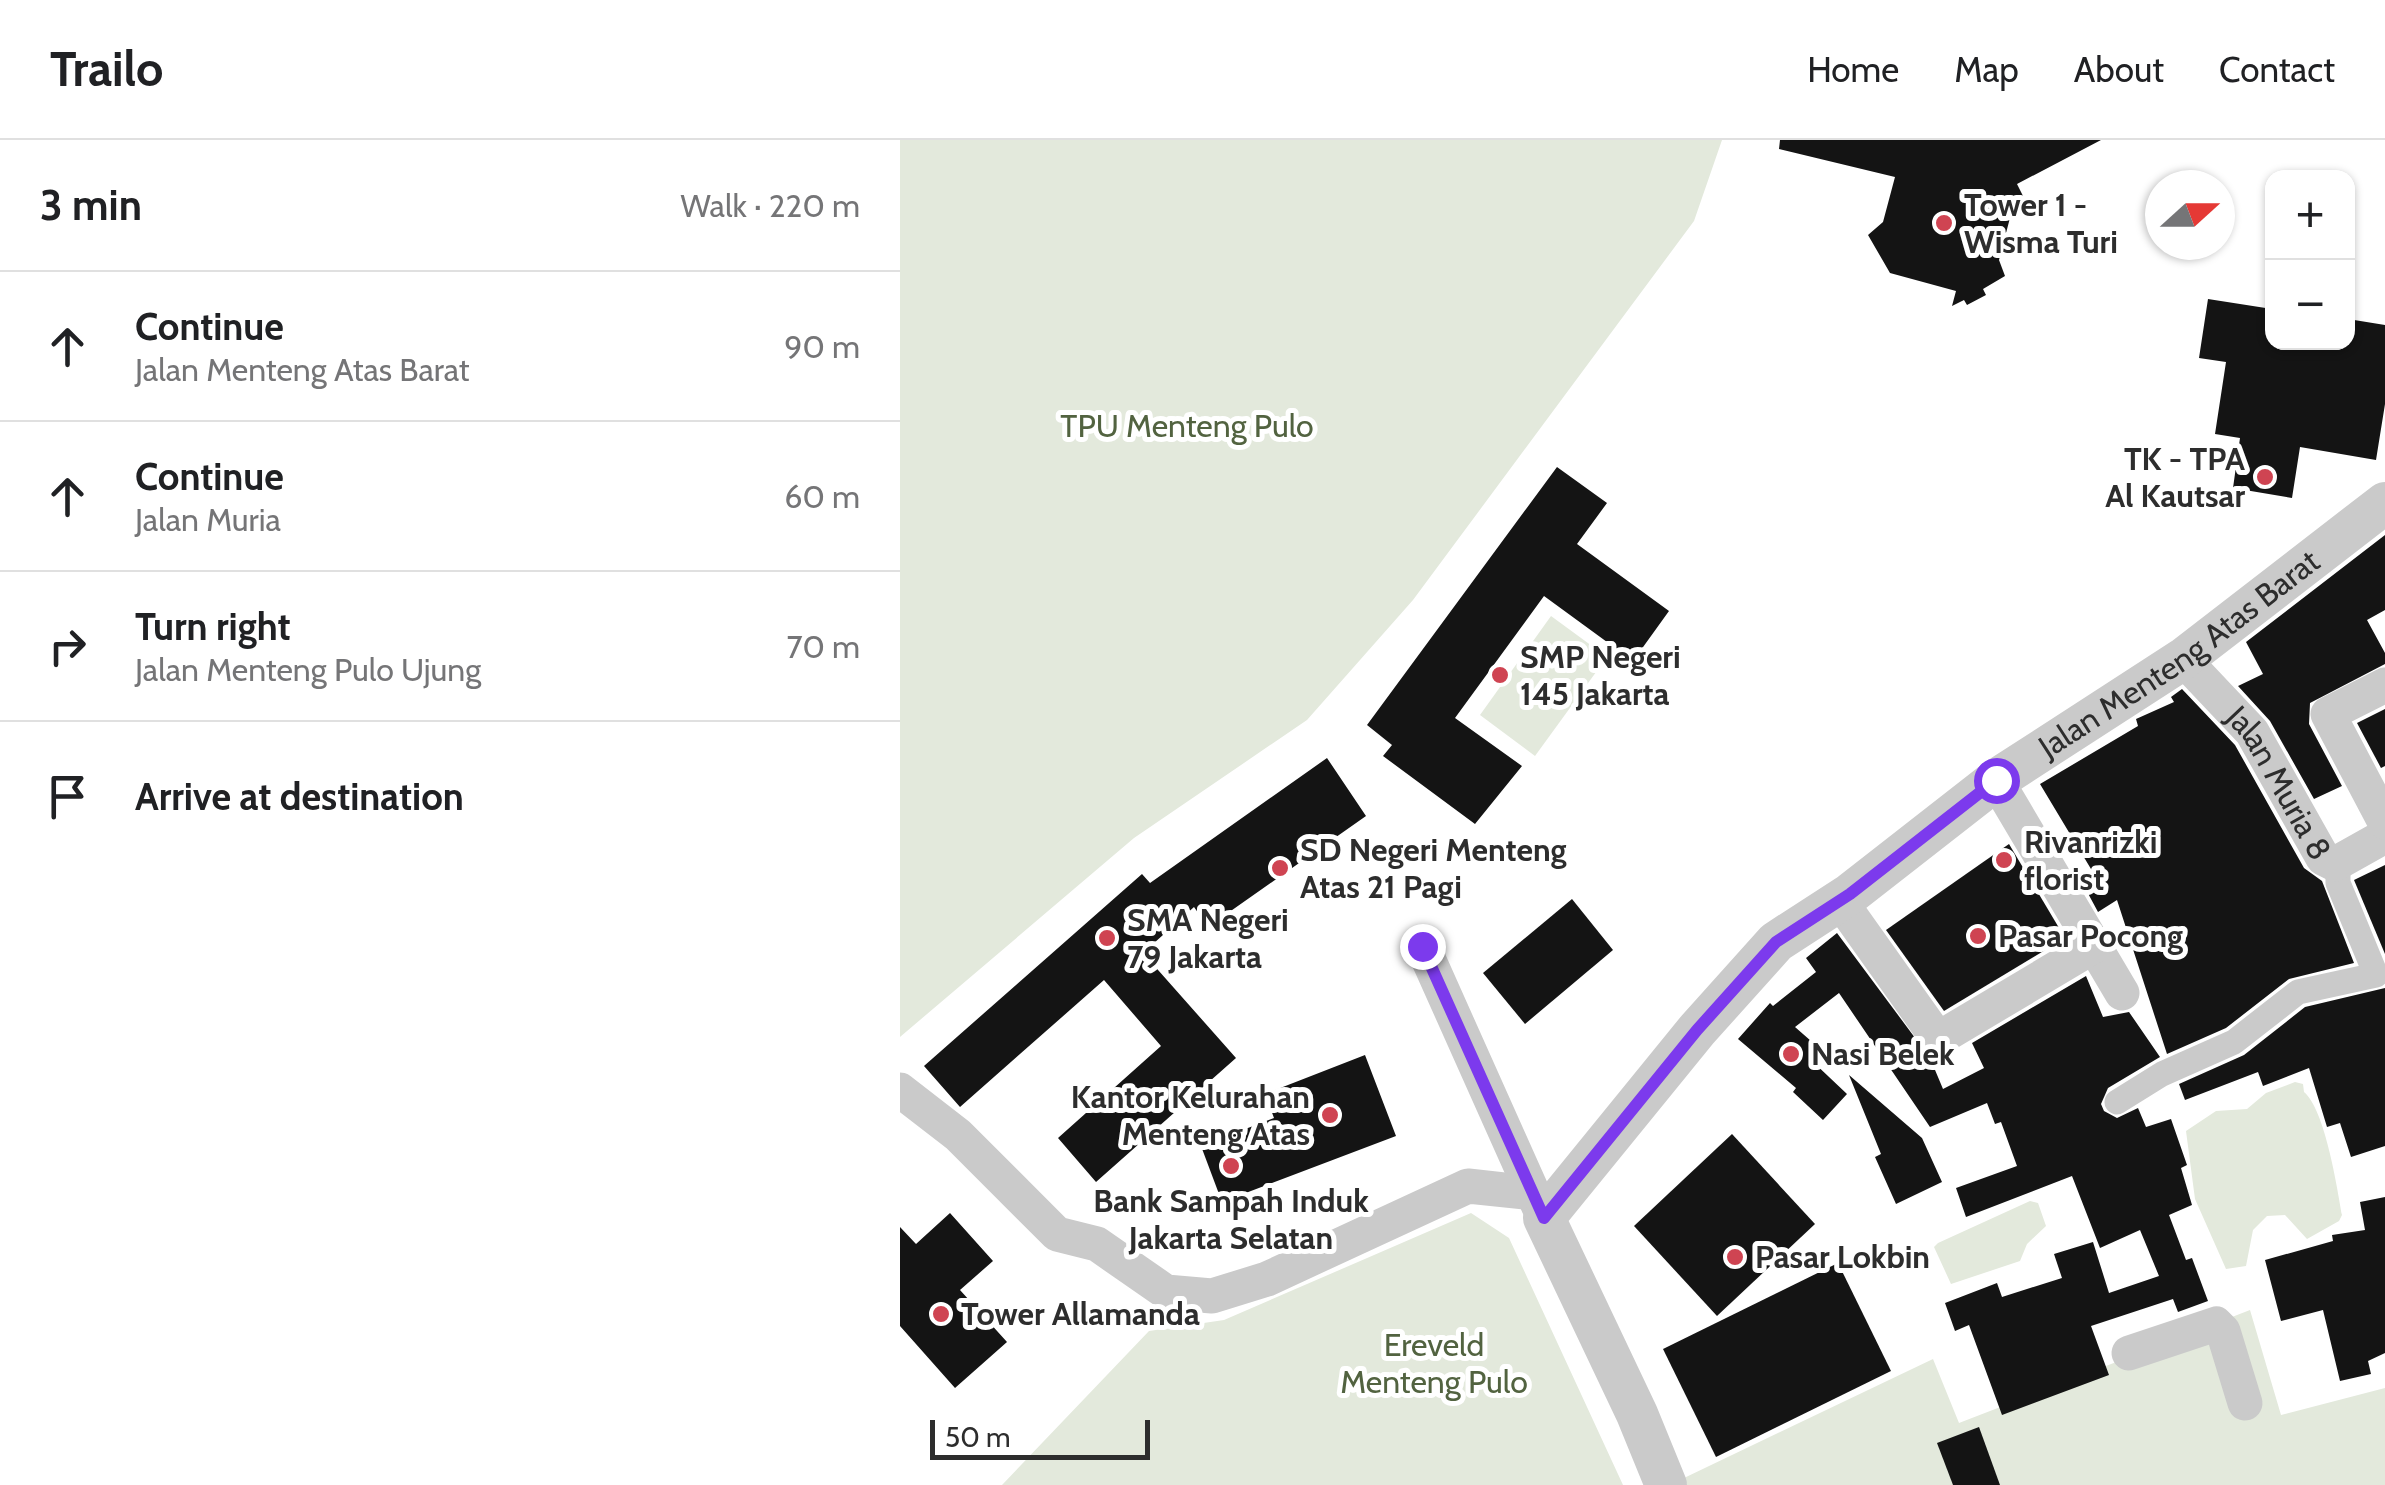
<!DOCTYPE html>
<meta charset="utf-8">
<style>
:root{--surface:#fff;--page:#f2f2f2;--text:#202124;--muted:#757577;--line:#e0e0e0}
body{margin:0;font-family:Cabin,sans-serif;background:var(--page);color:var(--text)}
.controls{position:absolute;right:30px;top:30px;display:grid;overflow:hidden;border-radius:20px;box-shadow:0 2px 8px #0004}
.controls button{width:90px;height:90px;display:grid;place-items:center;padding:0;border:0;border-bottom:2px solid var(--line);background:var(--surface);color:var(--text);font:50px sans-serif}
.compass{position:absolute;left:1245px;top:30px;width:90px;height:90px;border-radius:50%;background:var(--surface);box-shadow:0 2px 8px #0004;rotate:69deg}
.scale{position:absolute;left:30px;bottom:25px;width:220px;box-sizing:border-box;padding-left:10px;border:5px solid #2d2d2d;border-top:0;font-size:28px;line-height:35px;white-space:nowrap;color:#2d2d2d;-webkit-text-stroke:8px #fff;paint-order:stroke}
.stop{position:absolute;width:30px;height:30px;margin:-22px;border:8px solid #7c3aed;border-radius:50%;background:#fff}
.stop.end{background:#7c3aed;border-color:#fff;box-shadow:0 2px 10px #0008}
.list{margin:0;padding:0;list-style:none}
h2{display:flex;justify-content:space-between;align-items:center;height:130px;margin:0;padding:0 40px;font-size:42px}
h2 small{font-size:32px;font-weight:400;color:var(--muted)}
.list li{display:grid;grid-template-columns:65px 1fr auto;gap:30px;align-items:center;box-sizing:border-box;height:150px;padding:0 40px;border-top:2px solid var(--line)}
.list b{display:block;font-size:38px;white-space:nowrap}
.list p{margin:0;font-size:32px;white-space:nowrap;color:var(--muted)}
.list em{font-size:32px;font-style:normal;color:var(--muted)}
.icon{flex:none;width:55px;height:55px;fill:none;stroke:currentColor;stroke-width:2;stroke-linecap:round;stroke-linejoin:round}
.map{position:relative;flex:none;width:1485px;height:1345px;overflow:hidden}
header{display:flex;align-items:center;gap:60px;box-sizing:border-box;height:140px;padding:0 50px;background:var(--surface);border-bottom:2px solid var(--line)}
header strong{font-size:48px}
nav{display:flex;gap:55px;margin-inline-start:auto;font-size:35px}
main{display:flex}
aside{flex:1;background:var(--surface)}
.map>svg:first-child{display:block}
.green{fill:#e3e9dc}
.building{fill:#141414}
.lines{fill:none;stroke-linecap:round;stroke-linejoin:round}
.pedestrian{stroke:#cacaca;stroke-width:25}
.minor{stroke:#cacaca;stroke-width:35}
.tertiary{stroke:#cacaca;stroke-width:42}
.route{stroke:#7c3aed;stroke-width:12}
.poi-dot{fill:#cf4452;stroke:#fff;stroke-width:4}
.labels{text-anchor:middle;stroke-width:10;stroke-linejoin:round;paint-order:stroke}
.poi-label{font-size:32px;font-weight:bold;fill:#2d2d2d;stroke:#fff;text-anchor:start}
.park-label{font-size:32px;fill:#526340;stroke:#fff}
.street-label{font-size:32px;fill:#2d2d2d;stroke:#fff}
</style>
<header>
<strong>Trailo</strong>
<nav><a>Home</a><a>Map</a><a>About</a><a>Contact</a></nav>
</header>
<main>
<aside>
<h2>3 min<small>Walk · 220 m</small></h2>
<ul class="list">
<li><svg class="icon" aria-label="ahead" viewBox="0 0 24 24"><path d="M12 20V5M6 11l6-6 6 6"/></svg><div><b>Continue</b><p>Jalan Menteng Atas Barat</p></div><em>90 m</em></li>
<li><svg class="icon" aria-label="ahead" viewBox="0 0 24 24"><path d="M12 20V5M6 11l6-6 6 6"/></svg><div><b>Continue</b><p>Jalan Muria</p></div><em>60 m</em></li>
<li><svg class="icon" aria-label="right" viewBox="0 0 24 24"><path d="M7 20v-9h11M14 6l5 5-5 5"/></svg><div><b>Turn right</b><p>Jalan Menteng Pulo Ujung</p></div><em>70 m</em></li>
<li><svg class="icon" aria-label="arrive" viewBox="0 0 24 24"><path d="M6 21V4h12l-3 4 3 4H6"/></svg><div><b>Arrive at destination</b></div></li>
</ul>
</aside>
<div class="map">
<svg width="1485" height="1345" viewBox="0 0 1485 1345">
<rect width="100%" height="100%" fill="#fff"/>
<g class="green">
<path d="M 0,0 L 822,0 L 794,81 L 513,460 L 407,580 L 234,698 L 0,897 Z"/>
<path d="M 651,476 L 707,517 L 635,616 L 580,575 Z"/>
<path d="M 1395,942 L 1403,944 L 1404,952 C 1425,970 1437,1046 1442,1075 L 1439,1081 L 1407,1099 L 1385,1075 L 1367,1076 L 1353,1090 L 1346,1126 L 1326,1129 L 1295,1059 L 1286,991 L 1316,971 L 1347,969 L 1366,953 Z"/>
<path d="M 1130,1061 L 1138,1063 L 1146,1086 L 1127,1104 L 1120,1121 L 1051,1144 L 1034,1107 L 1038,1103 Z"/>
<path d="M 571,1073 L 609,1098 L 723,1345 L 102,1345 L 249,1191 L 324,1180 Z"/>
<path d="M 1350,1170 L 1381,1275 L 1485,1248 L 1485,1345 L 787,1345 L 784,1338 L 1033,1219 L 1059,1283 Z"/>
</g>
<g class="building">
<path d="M 880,0 L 1201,0 L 1117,44 L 1126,62 L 1111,74 L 1099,120 L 1105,136 L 1083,149 L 1086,155 L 1067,165 L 1064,160 L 1052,166 L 1056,151 L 990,133 L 968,95 L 983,82 L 995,37 L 879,9 Z"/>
<path d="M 1308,159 L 1372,169 L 1372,202 L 1448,202 L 1448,179 L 1485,185 L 1485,264 L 1476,320 L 1400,307 L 1392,358 L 1333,348 L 1340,298 L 1315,294 L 1326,222 L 1299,218 Z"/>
<path d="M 657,327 L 707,363 L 677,404 L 769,471 L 733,521 L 644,456 L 555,578 L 622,626 L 575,684 L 483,616 L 492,605 L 467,585 Z"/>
<path d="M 1485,395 L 1485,470 L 1467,480 L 1485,513 L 1485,524 L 1410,563 L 1409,584 L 1442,646 L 1414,659 L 1370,581 L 1338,546 L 1363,534 L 1346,502 Z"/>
<path d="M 1282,549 L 1335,605 L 1404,728 L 1422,741 L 1454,823 L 1389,839 L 1326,888 L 1267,914 L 1217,760 L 1198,772 L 1184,746 L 1197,739 L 1140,644 L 1238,586 L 1236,579 L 1274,562 L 1271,557 Z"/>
<path d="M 1485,569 L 1485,626 L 1481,628 L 1457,583 Z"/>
<path d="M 427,618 L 466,676 L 308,787 L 294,767 L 243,813 L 336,918 L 196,1042 L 158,998 L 261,906 L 204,840 L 60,967 L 24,926 L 242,734 L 250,743 Z"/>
<path d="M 1109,704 L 1165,798 L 1044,871 L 986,790 Z"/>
<path d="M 1485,725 L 1485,814 L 1454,740 Z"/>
<path d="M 672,759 L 713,810 L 625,884 L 583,833 Z"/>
<path d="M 937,793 L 1030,918 L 1043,949 L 1084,928 L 1072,903 L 1186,836 L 1203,877 L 1229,872 L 1260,917 L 1208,948 L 1201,964 L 1204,971 L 1217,978 L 1238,968 L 1246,987 L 1271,979 L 1287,1025 L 1281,1028 L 1292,1065 L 1269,1075 L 1286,1120 L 1292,1118 L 1308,1161 L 1278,1172 L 1273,1159 L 1191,1186 L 1209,1235 L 1102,1275 L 1069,1185 L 1055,1191 L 1045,1163 L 1097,1143 L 1102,1157 L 1162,1138 L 1154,1114 L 1193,1102 L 1209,1153 L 1259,1136 L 1240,1090 L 1200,1108 L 1172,1036 L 1066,1077 L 1056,1048 L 1117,1026 L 1101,982 L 1095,984 L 1087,963 L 1030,987 L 939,853 L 895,887 L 919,908 L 910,919 L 947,954 L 923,980 L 893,952 L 896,948 L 838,899 L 870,863 L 873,866 L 916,832 L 906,818 Z"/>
<path d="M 1485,848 L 1485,1006 L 1451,1017 L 1440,983 L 1427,987 L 1409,928 L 1363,946 L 1358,932 L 1285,960 L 1279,944 L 1344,915 L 1405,867 Z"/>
<path d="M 465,915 L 496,996 L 322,1062 L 301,1006 L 374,978 L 365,954 Z"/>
<path d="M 949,935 L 1022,998 L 1042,1042 L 996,1064 L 975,1017 L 981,1014 Z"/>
<path d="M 832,994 L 915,1084 L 817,1176 L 734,1086 Z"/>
<path d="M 1485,1057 L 1485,1213 L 1468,1221 L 1471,1234 L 1440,1241 L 1423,1170 L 1381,1181 L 1365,1120 L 1433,1101 L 1432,1095 L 1465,1090 L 1460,1062 Z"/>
<path d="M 50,1073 L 93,1121 L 60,1150 L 107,1202 L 55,1248 L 0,1186 L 0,1087 L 16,1104 Z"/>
<path d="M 938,1123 L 991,1231 L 816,1317 L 763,1209 Z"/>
<path d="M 1079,1287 L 1100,1345 L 1053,1345 L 1037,1303 Z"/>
</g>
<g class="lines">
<path class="pedestrian" d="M 1217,962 L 1262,934 L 1334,902 L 1398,852 L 1476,835 L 1438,743 L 1438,722"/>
<g class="minor">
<path id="s1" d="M 1283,519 L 1352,592 L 1423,718 L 1435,724 L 1485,696"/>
<path d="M 1485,545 L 1428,574 L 1485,682"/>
<path d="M 1096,640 L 1222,853"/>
<path d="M 940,761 L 1038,899 L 1194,806"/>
<path d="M 522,805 L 640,1069"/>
<path d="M 0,950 L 58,995 L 157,1094 L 197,1104 L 266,1152 L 312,1156 L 367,1139 L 568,1046 L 633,1053"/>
<path d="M 1229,1213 L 1316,1184 L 1323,1191 L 1345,1263"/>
</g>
<path class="tertiary" id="s2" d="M 766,1345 L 737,1274 L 644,1078 L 797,890 L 876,802 L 950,754 L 1096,640 L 1283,519 L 1485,363"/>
</g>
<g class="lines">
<path class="route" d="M 522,806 L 644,1078 L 797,890 L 876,802 L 950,754 L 1096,640"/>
</g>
<g class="poi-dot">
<circle cx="1044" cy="83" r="10"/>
<circle cx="1365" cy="337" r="10"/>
<circle cx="600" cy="535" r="10"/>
<circle cx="1104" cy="720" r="10"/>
<circle cx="380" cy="728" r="10"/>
<circle cx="1078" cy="796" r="10"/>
<circle cx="207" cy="798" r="10"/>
<circle cx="891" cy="914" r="10"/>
<circle cx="430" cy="975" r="10"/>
<circle cx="331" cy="1026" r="10"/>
<circle cx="835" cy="1117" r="10"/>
<circle cx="41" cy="1174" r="10"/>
</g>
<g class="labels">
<g class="poi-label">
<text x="1064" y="76">Tower 1 -<tspan x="1064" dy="37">Wisma Turi</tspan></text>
<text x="1345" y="330" text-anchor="end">TK - TPA<tspan x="1345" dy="37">Al Kautsar</tspan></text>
<text x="620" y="528">SMP Negeri<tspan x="620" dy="37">145 Jakarta</tspan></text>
<text x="1124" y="713">Rivanrizki<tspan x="1124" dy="37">florist</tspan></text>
<text x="400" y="721">SD Negeri Menteng<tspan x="400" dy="37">Atas 21 Pagi</tspan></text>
<text x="227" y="791">SMA Negeri<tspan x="227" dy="37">79 Jakarta</tspan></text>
<text x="1098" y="807">Pasar Pocong</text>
<text x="911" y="925">Nasi Belek</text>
<text x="410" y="968" text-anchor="end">Kantor Kelurahan<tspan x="410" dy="37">Menteng Atas</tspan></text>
<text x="331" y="1072" text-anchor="middle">Bank Sampah Induk<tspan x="331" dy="37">Jakarta Selatan</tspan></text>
<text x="855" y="1128">Pasar Lokbin</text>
<text x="61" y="1185">Tower Allamanda</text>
</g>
<g class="park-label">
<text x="287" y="297">TPU Menteng Pulo</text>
<text x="534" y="1216">Ereveld<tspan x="534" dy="37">Menteng Pulo</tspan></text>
</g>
<g class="street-label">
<text dy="11" stroke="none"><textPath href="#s2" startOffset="1150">Jalan Menteng Atas Barat</textPath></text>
<text dy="11" stroke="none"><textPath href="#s1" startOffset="158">Jalan Muria 8</textPath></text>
</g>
</g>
</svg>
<div class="controls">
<button>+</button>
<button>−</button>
</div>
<svg class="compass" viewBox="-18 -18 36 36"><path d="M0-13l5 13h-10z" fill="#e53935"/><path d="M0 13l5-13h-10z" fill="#757577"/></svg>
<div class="scale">50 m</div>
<div class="stop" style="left:1096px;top:640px"></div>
<div class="stop end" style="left:522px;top:806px"></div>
</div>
</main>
